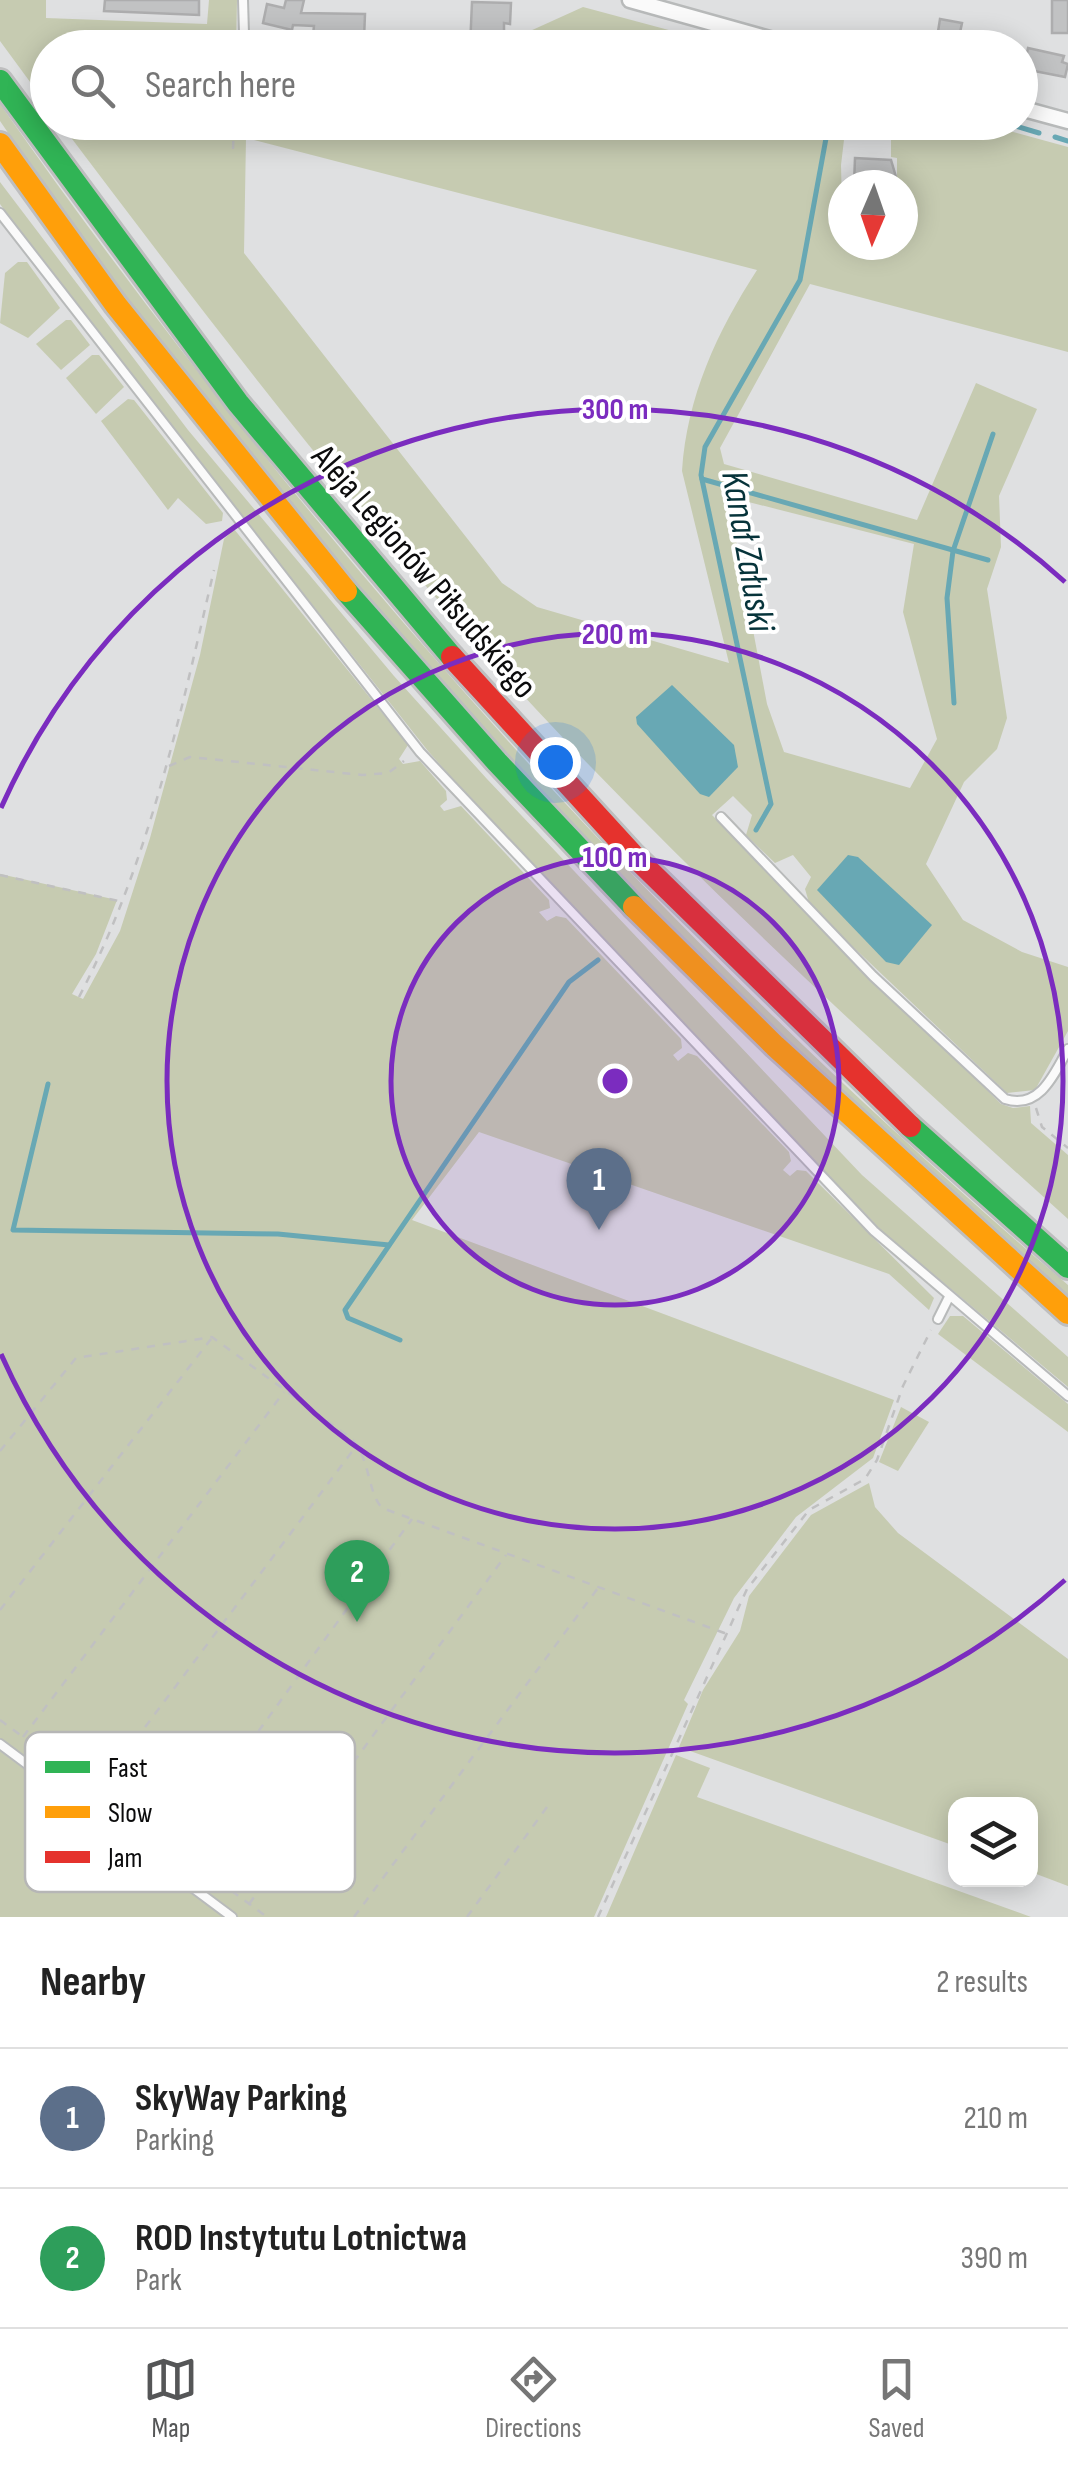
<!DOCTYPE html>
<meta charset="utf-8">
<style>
:root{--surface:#fff;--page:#f2f2f2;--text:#222;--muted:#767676;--line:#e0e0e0;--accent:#555657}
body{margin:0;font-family:"Sofia Sans Condensed",sans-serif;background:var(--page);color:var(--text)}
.controls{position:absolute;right:30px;bottom:30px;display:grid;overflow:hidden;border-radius:20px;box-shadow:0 5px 25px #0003}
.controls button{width:90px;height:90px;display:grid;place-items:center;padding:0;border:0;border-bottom:2px solid var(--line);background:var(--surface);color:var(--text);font:50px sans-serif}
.compass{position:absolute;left:828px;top:170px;width:90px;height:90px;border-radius:50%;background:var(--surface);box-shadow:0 5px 25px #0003;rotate:182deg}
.you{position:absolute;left:555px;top:762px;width:35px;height:35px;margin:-25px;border:8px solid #fff;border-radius:50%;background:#1a73e8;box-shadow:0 0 0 15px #1a73e833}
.badge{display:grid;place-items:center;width:65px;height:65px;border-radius:50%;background:var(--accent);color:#fff;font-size:32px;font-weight:700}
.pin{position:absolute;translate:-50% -82px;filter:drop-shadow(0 2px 5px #0008)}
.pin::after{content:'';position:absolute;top:52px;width:35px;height:30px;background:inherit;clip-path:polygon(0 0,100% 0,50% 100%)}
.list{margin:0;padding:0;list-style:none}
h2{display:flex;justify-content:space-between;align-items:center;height:130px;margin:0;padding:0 40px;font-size:42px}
h2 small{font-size:32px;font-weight:400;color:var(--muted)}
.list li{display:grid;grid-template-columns:65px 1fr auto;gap:30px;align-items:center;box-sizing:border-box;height:140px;padding:0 40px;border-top:2px solid var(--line)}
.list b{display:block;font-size:38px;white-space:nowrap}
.list p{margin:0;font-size:32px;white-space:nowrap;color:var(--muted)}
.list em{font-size:32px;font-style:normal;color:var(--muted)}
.icon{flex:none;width:55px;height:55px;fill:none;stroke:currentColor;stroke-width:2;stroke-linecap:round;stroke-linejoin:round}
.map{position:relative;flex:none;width:1068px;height:1917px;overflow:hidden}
.search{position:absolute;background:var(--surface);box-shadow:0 5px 25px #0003;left:30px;right:30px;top:30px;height:110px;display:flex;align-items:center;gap:25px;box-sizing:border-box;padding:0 35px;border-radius:55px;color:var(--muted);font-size:38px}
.sheet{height:410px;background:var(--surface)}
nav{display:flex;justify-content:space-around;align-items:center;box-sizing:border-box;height:140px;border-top:2px solid var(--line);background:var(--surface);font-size:28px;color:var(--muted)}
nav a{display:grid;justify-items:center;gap:5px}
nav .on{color:var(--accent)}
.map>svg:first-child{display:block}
.green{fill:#c6cbb1;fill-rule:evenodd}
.water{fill:#68a8b4}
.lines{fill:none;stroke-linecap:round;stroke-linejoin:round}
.stream{stroke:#68a8b4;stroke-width:5}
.building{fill:#c1c2c3;stroke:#adadae;stroke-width:2.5}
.lane-casing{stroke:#b8baba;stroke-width:12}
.street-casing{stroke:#b8baba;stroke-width:19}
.fast-casing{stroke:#bebebf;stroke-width:28}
.slow-casing{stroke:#bebebf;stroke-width:28}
.jam-casing{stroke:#bebebf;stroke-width:28}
.path{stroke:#c0c0c1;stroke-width:2.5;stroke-dasharray:8 8;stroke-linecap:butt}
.lane{stroke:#fafafa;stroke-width:8}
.street{stroke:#fafafa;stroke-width:14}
.fast{stroke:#30b455;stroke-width:22}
.slow{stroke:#ff9f0a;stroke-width:22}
.jam{stroke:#e5322d;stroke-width:22}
.ring{fill:none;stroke:#7b2cbf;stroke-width:5}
.labels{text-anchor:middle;stroke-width:8;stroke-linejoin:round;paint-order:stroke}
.street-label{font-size:35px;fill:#0b0b0c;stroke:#fff}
.water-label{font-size:38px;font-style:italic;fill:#06333a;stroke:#fff}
.key{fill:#fff;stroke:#b6b6b6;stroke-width:2.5}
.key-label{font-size:28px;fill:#0b0b0c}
.centre{fill:#7b2cbf;stroke:#fff;stroke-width:5}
.ring-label{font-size:30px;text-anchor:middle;font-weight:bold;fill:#7b2cbf;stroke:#fff;stroke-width:8;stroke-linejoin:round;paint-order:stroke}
</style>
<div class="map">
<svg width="1068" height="1917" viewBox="0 0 1068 1917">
<rect width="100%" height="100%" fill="#dfe0e1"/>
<g class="green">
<path d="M 0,0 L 46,0 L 46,18 L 207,24 L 209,0 L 237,0 L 236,47 L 48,48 L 47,105 L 0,41 Z"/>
<path d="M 583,7 L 732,47 L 495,47 Z"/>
<path d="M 0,104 C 306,540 662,939 1068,1285 L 1068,1297 C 670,949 297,559 0,121 Z"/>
<path d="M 246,122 L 246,128 L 251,130 L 300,122 L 846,123 L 841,165 L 843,245 L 903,245 L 903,185 L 897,185 L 897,158 L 891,157 L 891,138 L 858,136 L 856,123 L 980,123 L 1068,147 L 1068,352 L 810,284 L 720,448 L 724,464 L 917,520 L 976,383 L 1037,409 L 999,496 L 1001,547 L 987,589 L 1007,718 L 997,749 L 964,782 L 926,864 L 963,920 L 1022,952 L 1068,967 L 1068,1031 L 1035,1090 L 1007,1093 L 810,906 L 805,889 L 811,877 L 793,855 L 775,863 L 746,835 L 752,815 L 733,796 L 712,815 L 1001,1104 L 1013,1108 L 1030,1106 L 1031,1123 L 1068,1155 L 1068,1219 C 897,1065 725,908 566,741 C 382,548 220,335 60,123 ZM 246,138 L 757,270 C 717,332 687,396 682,471 L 729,663 L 537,607 L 502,583 L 244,253 ZM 733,498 L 914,544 L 903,612 L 937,739 L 910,788 L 784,752 L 767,704 L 732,519 Z"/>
<path d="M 0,182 L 188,430 L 394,676 L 487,779 L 862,1175 L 1068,1357 L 1068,1387 L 883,1232 L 495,827 L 428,751 L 53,277 L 0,204 Z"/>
<path d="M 18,262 L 27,262 L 60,308 L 28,338 L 0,323 L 5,273 Z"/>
<path d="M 66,320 L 71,320 L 90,345 L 61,370 L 36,344 Z"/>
<path d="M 92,355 L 99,355 L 124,387 L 96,414 L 66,378 Z"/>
<path d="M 128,399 L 134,400 L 223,513 L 222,521 L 206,524 L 178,498 L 168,510 L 101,421 Z"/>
<path d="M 234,529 L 408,745 L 399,759 L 403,764 L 420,761 L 446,791 L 447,800 L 440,806 L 444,811 L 461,806 L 549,900 L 550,908 L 539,912 L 547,921 L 556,916 L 566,918 L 681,1039 L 682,1048 L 673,1055 L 678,1061 L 688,1053 L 697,1056 L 789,1152 L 791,1161 L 783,1170 L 790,1176 L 797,1170 L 806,1171 L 934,1298 L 929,1310 L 889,1274 L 479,1132 L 412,1220 L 894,1400 L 873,1458 L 796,1517 L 734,1598 L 684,1700 L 688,1704 L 594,1917 L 238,1917 L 0,1739 L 0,874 L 117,900 L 96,954 L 72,994 L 83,999 L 120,931 L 150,838 L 200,655 L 224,539 Z"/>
<path d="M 950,1316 L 963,1316 L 1068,1404 L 1068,1432 L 938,1334 Z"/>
<path d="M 901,1407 L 929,1422 L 898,1471 L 879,1462 Z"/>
<path d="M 869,1483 L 875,1507 L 898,1533 L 1068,1659 L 1068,1886 L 1031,1872 L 1030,1804 L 956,1804 L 955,1846 L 679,1747 L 703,1690 L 740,1631 L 749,1596 L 811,1515 Z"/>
<path d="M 0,1751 L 224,1917 L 0,1917 Z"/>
<path d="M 676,1755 L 710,1768 L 697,1797 L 1031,1917 L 606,1917 Z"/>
</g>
<g class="water">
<path d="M 672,685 L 734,745 L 738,767 L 709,797 L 700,794 L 637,724 L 636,717 Z"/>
<path d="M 848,855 L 858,857 L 932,925 L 899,965 L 886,962 L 817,890 Z"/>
</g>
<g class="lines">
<g class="stream">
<path d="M 1002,122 L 1039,133"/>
<path d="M 1055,137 L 1068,141"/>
<path d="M 702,479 L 988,560"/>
<path d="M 954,703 L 947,598 L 953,551 L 993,434"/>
<path d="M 756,830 L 771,804 L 701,475 L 705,447 L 800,280 L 829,122"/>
<path d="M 48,1084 L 13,1230 L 278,1234 L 389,1245"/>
<path d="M 400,1340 L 348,1318 L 345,1310 L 569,982 L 598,960"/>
</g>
</g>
<g class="building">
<path d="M 105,0 L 199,0 L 199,15 L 104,11 Z"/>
<path d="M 286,0 L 304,0 L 301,13 L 365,14 L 364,39 L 313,35 L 314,26 L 293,25 L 292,30 L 263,23 L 267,4 L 284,8 Z"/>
<rect x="1052" y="0" width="16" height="33"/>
<path d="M 472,2 L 511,3 L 510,24 L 504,23 L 504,43 L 470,48 Z"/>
<path d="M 940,19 L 962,23 L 958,42 L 937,38 Z"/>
<path d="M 1028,48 L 1064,56 L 1062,62 L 1068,64 L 1065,77 L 1024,69 Z"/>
<path d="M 855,158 L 891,160 L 896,177 L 890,177 L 890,185 L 854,185 Z"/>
</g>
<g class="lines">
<g class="lane-casing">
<g id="lane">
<path d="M 243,0 L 244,33 L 250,40 L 359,45"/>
<path d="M 0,213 L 420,752 L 874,1231 L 1068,1396"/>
<path d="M 721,817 L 873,976 L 1005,1099 C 1039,1110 1054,1075 1068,1049"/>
<path d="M 938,1319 L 949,1297"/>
<path d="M 0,1744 L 232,1917"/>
</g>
</g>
<g class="street-casing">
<g id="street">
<path d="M 630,0 L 802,48"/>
<path d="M 1020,108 L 1068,121"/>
</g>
</g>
<g class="fast-casing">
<g id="fast">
<path d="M 0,81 L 238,403 L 452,657"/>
<path d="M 346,591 L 497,762 L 634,907"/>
<path d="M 910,1126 L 1068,1267"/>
</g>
</g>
<g class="slow-casing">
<g id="slow">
<path d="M 0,144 L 116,305 L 346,591"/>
<path d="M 634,907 L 775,1046 L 1068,1313"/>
</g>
</g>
<g class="jam-casing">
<path id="jam" d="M 452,657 L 632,854 L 910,1126"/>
</g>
<g class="path">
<path d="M 233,149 L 234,122"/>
<path d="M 169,766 L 190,757 L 362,775 L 388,773 L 404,761"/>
<path d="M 0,875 L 119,901"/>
<path d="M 79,997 C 149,863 180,716 214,570"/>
<path d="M 1036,1108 L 1042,1127 L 1068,1148"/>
<path d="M 0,1451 L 76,1358 L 212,1337 L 352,1439 C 371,1461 367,1491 382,1508 L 727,1634"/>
<path d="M 0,1610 L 211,1339"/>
<path d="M 0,1720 L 267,1917"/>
<path d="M 23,1737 L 284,1392"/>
<path d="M 97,1791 L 357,1445"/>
<path d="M 174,1848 L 412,1519"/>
<path d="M 249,1904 L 506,1555"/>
<path d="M 354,1917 L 598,1588"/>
<path d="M 467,1917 L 547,1807"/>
<path d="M 598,1917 L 747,1589 L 809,1510 L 865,1479 L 877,1460 L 903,1386 L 931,1330"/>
</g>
<use href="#lane" class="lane"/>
<use href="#street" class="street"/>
<use href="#fast" class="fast"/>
<use href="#slow" class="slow"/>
<use href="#jam" class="jam"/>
</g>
<circle cx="615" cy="1081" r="224" fill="#7b2cbf" fill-opacity=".12"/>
<g class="ring">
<circle cx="615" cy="1081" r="224"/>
<circle cx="615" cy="1081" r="448"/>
<path d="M1065 1580A672 672 0 0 1 1 1354M1 808A672 672 0 0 1 1065 582"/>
</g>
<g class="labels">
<g class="street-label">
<text transform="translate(425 571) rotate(49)" y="12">Aleja Legionów Piłsudskiego</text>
</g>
<g class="water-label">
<text transform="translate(749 551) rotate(80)" y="13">Kanał Załuski</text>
</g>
</g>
<rect x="25" y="1732" width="330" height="160" rx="15" class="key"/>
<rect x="45" y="1761" width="45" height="12" fill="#30b455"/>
<rect x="45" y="1806" width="45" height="12" fill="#ff9f0a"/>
<rect x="45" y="1851" width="45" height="12" fill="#e5322d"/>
<g class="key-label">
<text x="108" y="1777">Fast</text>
<text x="108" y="1822">Slow</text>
<text x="108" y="1867">Jam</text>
</g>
<circle cx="615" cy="1081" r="15" class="centre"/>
<g class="ring-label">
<text x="615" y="419">300 m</text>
<text x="615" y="644">200 m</text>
<text x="615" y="867">100 m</text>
</g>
</svg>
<div class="controls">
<button><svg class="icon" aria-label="layers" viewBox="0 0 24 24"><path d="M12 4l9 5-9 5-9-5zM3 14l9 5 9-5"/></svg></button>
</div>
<svg class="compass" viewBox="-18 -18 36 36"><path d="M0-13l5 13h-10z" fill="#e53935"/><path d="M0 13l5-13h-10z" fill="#767676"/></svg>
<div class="you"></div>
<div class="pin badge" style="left:599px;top:1230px;background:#5c6f8a">1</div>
<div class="pin badge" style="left:357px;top:1622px;background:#2e9e5b">2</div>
<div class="search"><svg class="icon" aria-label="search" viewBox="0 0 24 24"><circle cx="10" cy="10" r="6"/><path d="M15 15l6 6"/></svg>Search here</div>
</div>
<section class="sheet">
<h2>Nearby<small>2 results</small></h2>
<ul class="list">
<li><span class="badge" style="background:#5c6f8a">1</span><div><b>SkyWay Parking</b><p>Parking</p></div><em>210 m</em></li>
<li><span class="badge" style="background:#2e9e5b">2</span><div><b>ROD Instytutu Lotnictwa</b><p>Park</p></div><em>390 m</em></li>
</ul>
</section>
<nav>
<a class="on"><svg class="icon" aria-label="map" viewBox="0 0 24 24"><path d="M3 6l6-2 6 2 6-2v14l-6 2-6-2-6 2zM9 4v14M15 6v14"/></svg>Map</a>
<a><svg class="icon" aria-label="directions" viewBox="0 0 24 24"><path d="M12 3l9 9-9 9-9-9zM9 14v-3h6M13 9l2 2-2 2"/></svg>Directions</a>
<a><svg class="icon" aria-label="saved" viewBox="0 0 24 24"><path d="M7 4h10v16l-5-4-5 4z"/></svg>Saved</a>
</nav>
